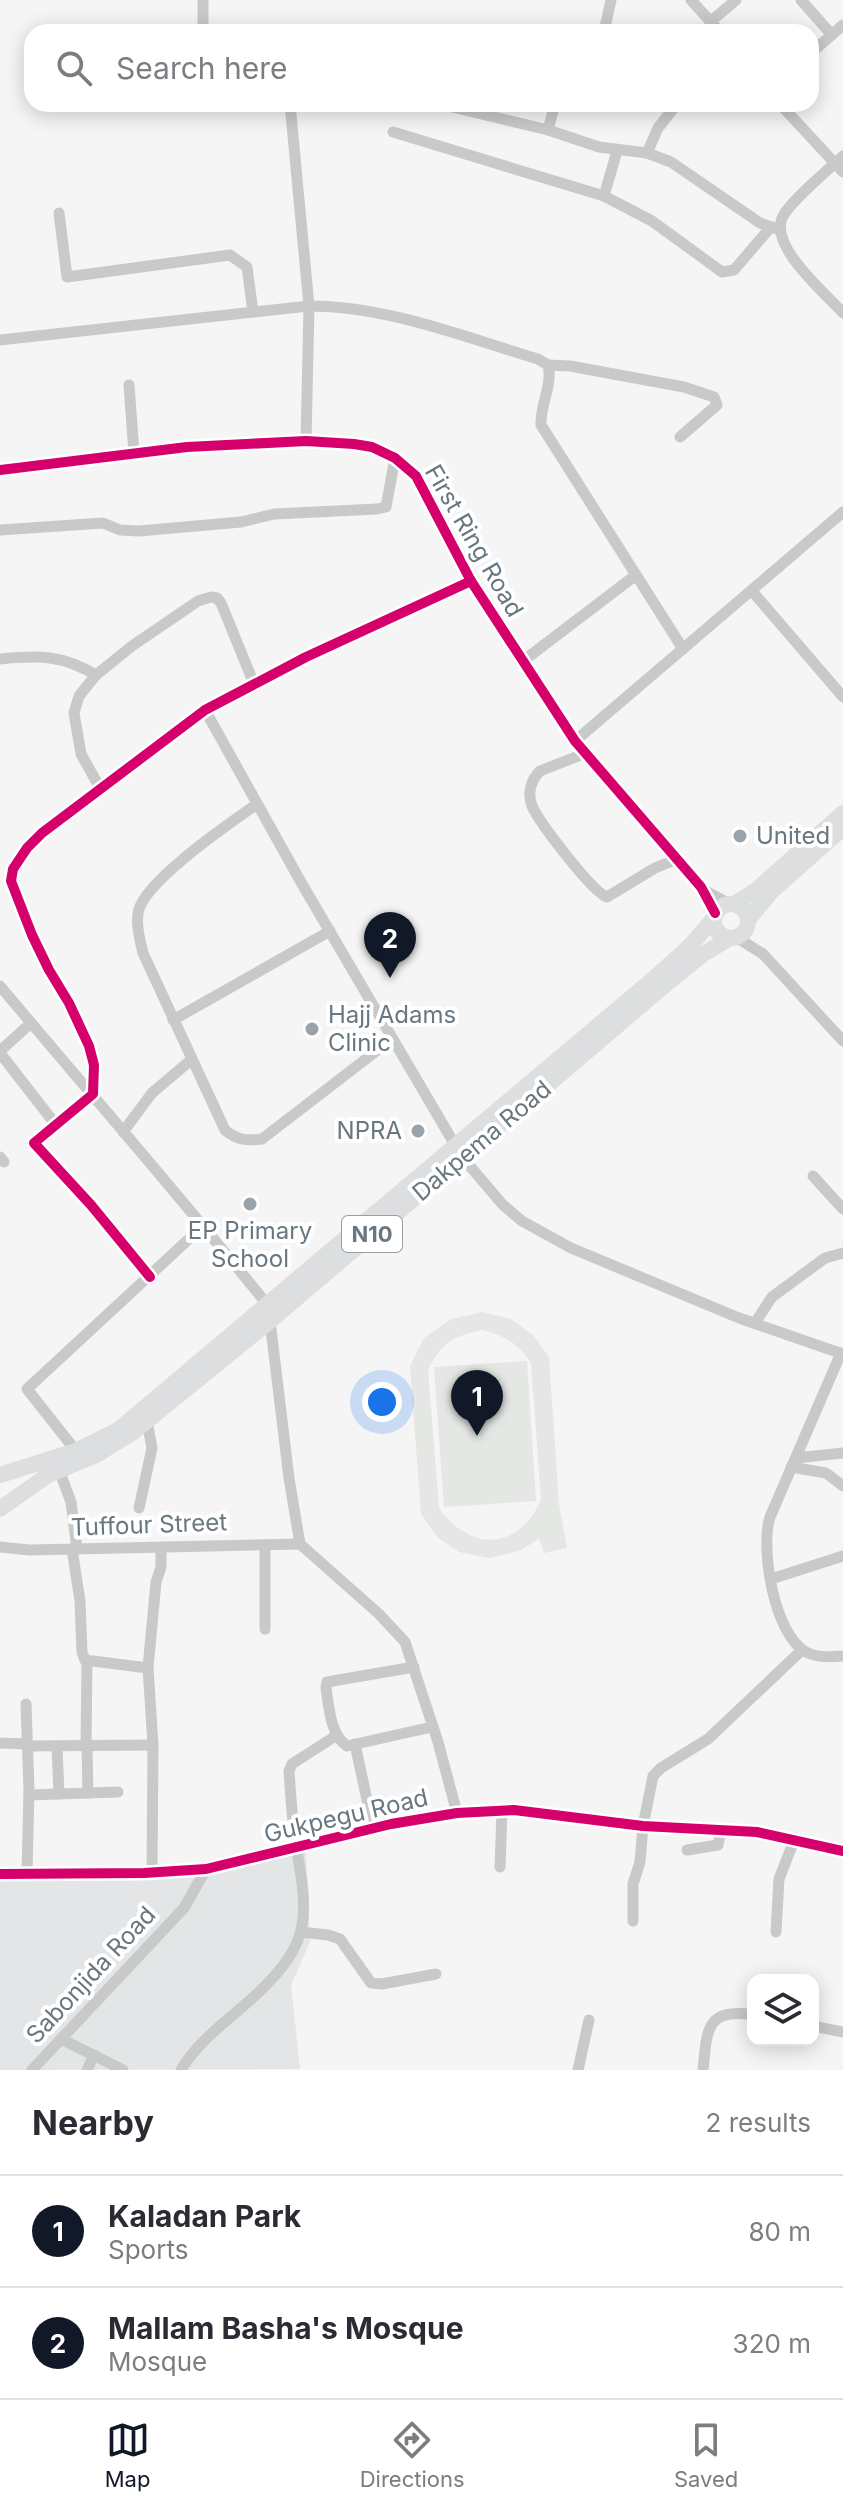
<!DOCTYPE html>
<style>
:root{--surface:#fff;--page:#f2f2f3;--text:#2b2b33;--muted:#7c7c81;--line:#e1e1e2;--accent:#111827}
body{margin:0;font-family:Inter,sans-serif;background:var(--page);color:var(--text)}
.controls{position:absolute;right:24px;bottom:24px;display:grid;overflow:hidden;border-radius:16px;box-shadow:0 4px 20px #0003}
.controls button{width:72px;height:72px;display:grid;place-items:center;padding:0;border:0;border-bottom:2px solid var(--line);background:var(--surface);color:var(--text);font:40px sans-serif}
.you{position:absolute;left:382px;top:1402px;width:28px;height:28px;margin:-20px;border:6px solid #fff;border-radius:50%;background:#1a73e8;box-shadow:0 0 0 12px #1a73e833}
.badge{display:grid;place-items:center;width:52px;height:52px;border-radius:50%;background:var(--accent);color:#fff;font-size:26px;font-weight:700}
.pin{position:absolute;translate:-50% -66px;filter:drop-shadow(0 2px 4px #0008)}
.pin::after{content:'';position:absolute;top:42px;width:28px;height:24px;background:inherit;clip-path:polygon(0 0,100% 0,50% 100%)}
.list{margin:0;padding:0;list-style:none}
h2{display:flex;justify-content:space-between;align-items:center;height:104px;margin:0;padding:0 32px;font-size:34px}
h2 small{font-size:26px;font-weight:400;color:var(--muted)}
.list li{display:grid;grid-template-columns:52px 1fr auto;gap:24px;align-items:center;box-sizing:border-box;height:112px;padding:0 32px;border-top:2px solid var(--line)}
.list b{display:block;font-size:30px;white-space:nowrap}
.list p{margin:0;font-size:26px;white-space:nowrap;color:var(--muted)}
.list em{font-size:26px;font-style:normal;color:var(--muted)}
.icon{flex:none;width:44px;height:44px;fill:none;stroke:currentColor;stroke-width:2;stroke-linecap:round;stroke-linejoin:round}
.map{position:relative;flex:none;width:843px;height:2070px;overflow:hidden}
.search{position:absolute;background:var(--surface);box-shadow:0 4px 20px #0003;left:24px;right:24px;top:24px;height:88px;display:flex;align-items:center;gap:20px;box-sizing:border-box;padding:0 28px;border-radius:24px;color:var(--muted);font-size:30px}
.sheet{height:328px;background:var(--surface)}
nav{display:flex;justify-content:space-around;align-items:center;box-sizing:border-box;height:112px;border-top:2px solid var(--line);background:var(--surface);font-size:22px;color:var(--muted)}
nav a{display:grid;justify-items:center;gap:4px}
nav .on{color:var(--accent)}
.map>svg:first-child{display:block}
.built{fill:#e4e5e6}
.green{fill:#e4e7e3;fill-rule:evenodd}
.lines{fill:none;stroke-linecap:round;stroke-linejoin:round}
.minor{stroke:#c8caca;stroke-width:11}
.highway{stroke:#dddedf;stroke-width:16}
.cycleway-casing{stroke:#fff;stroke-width:15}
.cycleway{stroke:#d6006c;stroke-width:10}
.poi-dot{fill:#9aa3aa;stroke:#fff;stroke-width:3}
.labels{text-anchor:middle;stroke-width:8;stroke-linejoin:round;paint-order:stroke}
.shield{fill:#fff;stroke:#96a0a7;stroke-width:2}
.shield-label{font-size:22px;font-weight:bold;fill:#697781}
.street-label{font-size:24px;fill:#697781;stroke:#fff}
.poi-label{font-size:24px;fill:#697781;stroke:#fff;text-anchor:start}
</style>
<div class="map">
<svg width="843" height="2070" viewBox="0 0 843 2070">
<rect width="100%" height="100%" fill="#f5f5f5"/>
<path class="built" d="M 306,1850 L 310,1942 L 291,1985 L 300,2069 L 0,2070 L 0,1871 L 195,1875 Z"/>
<g class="green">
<path d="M 482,1312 L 511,1319 L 533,1335 L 549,1357 L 559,1504 L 567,1548 L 544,1553 L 539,1539 L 519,1551 L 489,1558 L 459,1552 L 437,1537 L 421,1514 L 410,1366 L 424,1338 L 451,1319 ZM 482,1330 C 506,1336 517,1343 531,1363 L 541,1500 C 518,1551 470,1552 439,1508 L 428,1370 C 442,1342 452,1337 482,1330 Z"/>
<path d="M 527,1361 L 536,1501 L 444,1507 L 434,1367 Z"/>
</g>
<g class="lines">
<g class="minor">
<path d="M 203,0 L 203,32"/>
<path d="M 691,0 L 720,32"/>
<path d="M 801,0 L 832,35"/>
<path d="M 710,22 L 736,0"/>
<path d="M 604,32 L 611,0"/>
<path d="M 811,53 L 843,25"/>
<path d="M 290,104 L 309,306 L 306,441"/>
<path d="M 440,104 L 548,130 L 599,147 L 647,153 L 671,162 L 760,223 L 780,230"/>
<path d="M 780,104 L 843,172"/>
<path d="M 548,130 L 555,104"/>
<path d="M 393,132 L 604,196 L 652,221 L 722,272 L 734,270 L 770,228"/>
<path d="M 647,153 L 658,128 L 677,104"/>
<path d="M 843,156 C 829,169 789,202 782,218 C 770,247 825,293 843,313"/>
<path d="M 604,196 L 617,151"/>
<path d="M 59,213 L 67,277 L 230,255 L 247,267 L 253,312"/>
<path d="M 0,340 L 309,306 C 387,306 464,337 538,359 L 548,365 C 553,385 540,404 541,425 L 683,649"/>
<path d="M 548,365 L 570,366 L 684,387 L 714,397 L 717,405 L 680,437"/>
<path d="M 129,385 L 134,453"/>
<path d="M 0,470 L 187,447 L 306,441 L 354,444 L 372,447 L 395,458 L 416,476 L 471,581 L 575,741 L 701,887 L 715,913"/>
<path d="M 0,530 L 103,523 L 120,530 L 139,531 L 241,522 L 274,514 L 377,509 L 386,507 L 395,458"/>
<path d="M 752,591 L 843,697"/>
<path d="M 0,659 C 39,655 62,655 96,675"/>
<path d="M 523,661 L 636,575"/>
<path d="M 205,710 L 302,884 L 455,1145"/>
<path d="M 575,741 L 843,512"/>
<path d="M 586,753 L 540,771 C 531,780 527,793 532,806 C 539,822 592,892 607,897 L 655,868 L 677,859"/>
<path d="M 100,788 L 81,754 L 74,713 L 79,696 L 96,675 L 132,646 L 198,601 L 211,597 L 217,598 L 221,603 L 254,684"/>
<path d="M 257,804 C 229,824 149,878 139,909 C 135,922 140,940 143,953 L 225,1130 C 237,1140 246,1141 262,1139 L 392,1039"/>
<path d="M 704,890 L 728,903"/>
<path d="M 736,937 L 763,954 L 843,1041"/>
<path d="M 0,986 C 89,1092 180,1196 266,1303"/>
<path d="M 173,1020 L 330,931"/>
<path d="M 0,1051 L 31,1023"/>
<path d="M 0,1053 L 56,1125"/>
<path d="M 123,1132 L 152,1093 L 191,1060"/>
<path d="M 0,1157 L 4,1162"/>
<path d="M 463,1158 L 503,1205 L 522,1221 L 571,1248 L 739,1318 L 843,1354"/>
<path d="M 813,1176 L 843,1209"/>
<path d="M 150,1277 L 91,1205 L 34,1143 L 93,1094 L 94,1065 L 89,1046 L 69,1003 L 49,970 L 32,935 L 11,881 L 13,869 L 27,848 L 42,833 L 205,710 L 306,657 L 471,581"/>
<path d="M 270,1321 L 289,1478 L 300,1544 L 379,1614 L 405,1642 L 438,1742 L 457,1813"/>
<path d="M 755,1323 L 772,1297 L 825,1258 L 843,1253"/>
<path d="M 841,1353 L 770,1517 C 760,1548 774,1635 806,1652 C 817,1658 831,1657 843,1656"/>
<path d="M 76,1451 L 27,1389 L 204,1225"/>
<path d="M 796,1458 L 843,1453"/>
<path d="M 791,1467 L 826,1473 L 843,1486"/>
<path d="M 59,1470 L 71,1502 L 77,1549"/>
<path d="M 139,1508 L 152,1448 L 147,1421"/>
<path d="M 0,1547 L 29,1550 L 300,1544"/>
<path d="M 72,1549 L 80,1601 L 82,1652 L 85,1660 L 148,1668 L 153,1745 L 152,1873"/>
<path d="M 771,1579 L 843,1556"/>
<path d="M 265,1629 L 265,1545"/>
<path d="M 414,1667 L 327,1682 L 326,1688 C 329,1707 330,1734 347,1746 L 432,1727"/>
<path d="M 148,1668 L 156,1582 L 161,1567 L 161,1547"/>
<path d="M 26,1704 L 29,1790 L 27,1873"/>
<path d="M 0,1743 L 27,1744"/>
<path d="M 355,1744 L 373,1828"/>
<path d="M 27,1746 L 153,1745"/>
<path d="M 57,1746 L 59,1794"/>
<path d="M 86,1746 L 87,1662"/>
<path d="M 87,1746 L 88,1793"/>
<path d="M 29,1795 L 118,1792"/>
<path d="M 687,1850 L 718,1845 L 721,1830"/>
<path d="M 500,1867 L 502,1811"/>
<path d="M 0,1874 L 144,1873 L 206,1869 L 391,1824 L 457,1813 L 514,1810 L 643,1826 L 757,1832 L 843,1851"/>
<path d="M 633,1921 L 633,1884 L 640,1862 L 643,1826 L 653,1776 L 661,1768 L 708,1739 L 802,1650"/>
<path d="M 301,1932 L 328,1935 L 340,1939 L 371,1983 L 382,1984 L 436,1974"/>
<path d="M 776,1932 L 779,1879 L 795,1838"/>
<path d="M 813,2026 L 843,2032"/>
<path d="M 61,2039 L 123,2070"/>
<path d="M 32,2070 L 184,1908 L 206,1869"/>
<path d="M 87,2070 L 94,2055"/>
<path d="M 181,2070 C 199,2039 234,2016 260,1991 C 311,1942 308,1916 297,1851 C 292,1824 291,1797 289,1771 L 292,1764 L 337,1735"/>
<path d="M 578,2070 L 589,2020"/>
<path d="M 703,2070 C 707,2032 705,2007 753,2015"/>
</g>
<g class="highway">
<circle cx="731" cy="921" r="17"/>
<path d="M 734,904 L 755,891 L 843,813"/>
<path d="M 748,920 L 772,891 L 843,828"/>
<path d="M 0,1475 L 76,1451 L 118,1430 L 652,980 L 690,946 L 713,919"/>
<path d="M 0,1509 L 48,1475 L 98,1454 L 132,1433 L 270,1321 L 664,986 L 702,955 L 730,938"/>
</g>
<g class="cycleway-casing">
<g id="cycleway">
<path d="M 0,470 L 187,447 L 306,441 L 354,444 L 372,447 L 395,458 L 416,476 L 471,581 L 575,741 L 701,887 L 715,913"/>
<path d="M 150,1277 L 91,1205 L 34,1143 L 93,1094 L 94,1065 L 89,1046 L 69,1003 L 49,970 L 32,935 L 11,881 L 13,869 L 27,848 L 42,833 L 205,710 L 306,657 L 471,581"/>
<path d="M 0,1874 L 144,1873 L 206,1869 L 391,1824 L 457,1813 L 514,1810 L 643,1826 L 757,1832 L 843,1851"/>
</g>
</g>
<use href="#cycleway" class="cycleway"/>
</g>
<g class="poi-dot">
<circle cx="740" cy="836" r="8"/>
<circle cx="312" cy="1029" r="8"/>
<circle cx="418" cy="1131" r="8"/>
<circle cx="250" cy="1204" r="8"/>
</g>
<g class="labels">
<rect class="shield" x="342" y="1216" width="60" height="36" rx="6"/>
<g class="shield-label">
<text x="372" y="1242">N10</text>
</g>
<g class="street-label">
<text transform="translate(474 541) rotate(60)" y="8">First Ring Road</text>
<text transform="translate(482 1141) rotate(-40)" y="8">Dakpema Road</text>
<text transform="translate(149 1525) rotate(-2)" y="8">Tuffour Street</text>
<text transform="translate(346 1816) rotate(-13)" y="8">Gukpegu Road</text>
<text transform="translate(91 1975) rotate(-47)" y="8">Sabonjida Road</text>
</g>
<g class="poi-label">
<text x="756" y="844">United</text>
<text x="328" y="1023">Hajj Adams<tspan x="328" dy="28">Clinic</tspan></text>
<text x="402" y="1139" text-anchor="end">NPRA</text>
<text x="250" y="1239" text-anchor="middle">EP Primary<tspan x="250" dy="28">School</tspan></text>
</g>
</g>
</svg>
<div class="controls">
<button><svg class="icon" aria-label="layers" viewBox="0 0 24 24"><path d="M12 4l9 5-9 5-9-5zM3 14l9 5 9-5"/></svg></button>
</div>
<div class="you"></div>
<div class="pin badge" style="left:477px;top:1436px">1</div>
<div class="pin badge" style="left:390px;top:978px">2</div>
<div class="search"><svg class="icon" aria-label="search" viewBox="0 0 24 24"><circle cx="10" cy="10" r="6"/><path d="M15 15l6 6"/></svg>Search here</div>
</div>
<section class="sheet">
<h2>Nearby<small>2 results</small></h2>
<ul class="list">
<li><span class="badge">1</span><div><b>Kaladan Park</b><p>Sports</p></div><em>80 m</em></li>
<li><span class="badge">2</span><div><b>Mallam Basha's Mosque</b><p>Mosque</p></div><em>320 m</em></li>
</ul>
</section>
<nav>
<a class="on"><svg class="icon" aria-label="map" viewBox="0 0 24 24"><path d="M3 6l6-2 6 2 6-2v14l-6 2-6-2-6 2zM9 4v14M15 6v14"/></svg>Map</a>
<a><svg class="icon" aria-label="directions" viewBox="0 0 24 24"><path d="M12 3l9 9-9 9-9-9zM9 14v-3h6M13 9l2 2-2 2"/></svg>Directions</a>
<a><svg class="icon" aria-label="saved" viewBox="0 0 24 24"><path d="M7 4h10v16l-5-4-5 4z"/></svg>Saved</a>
</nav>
